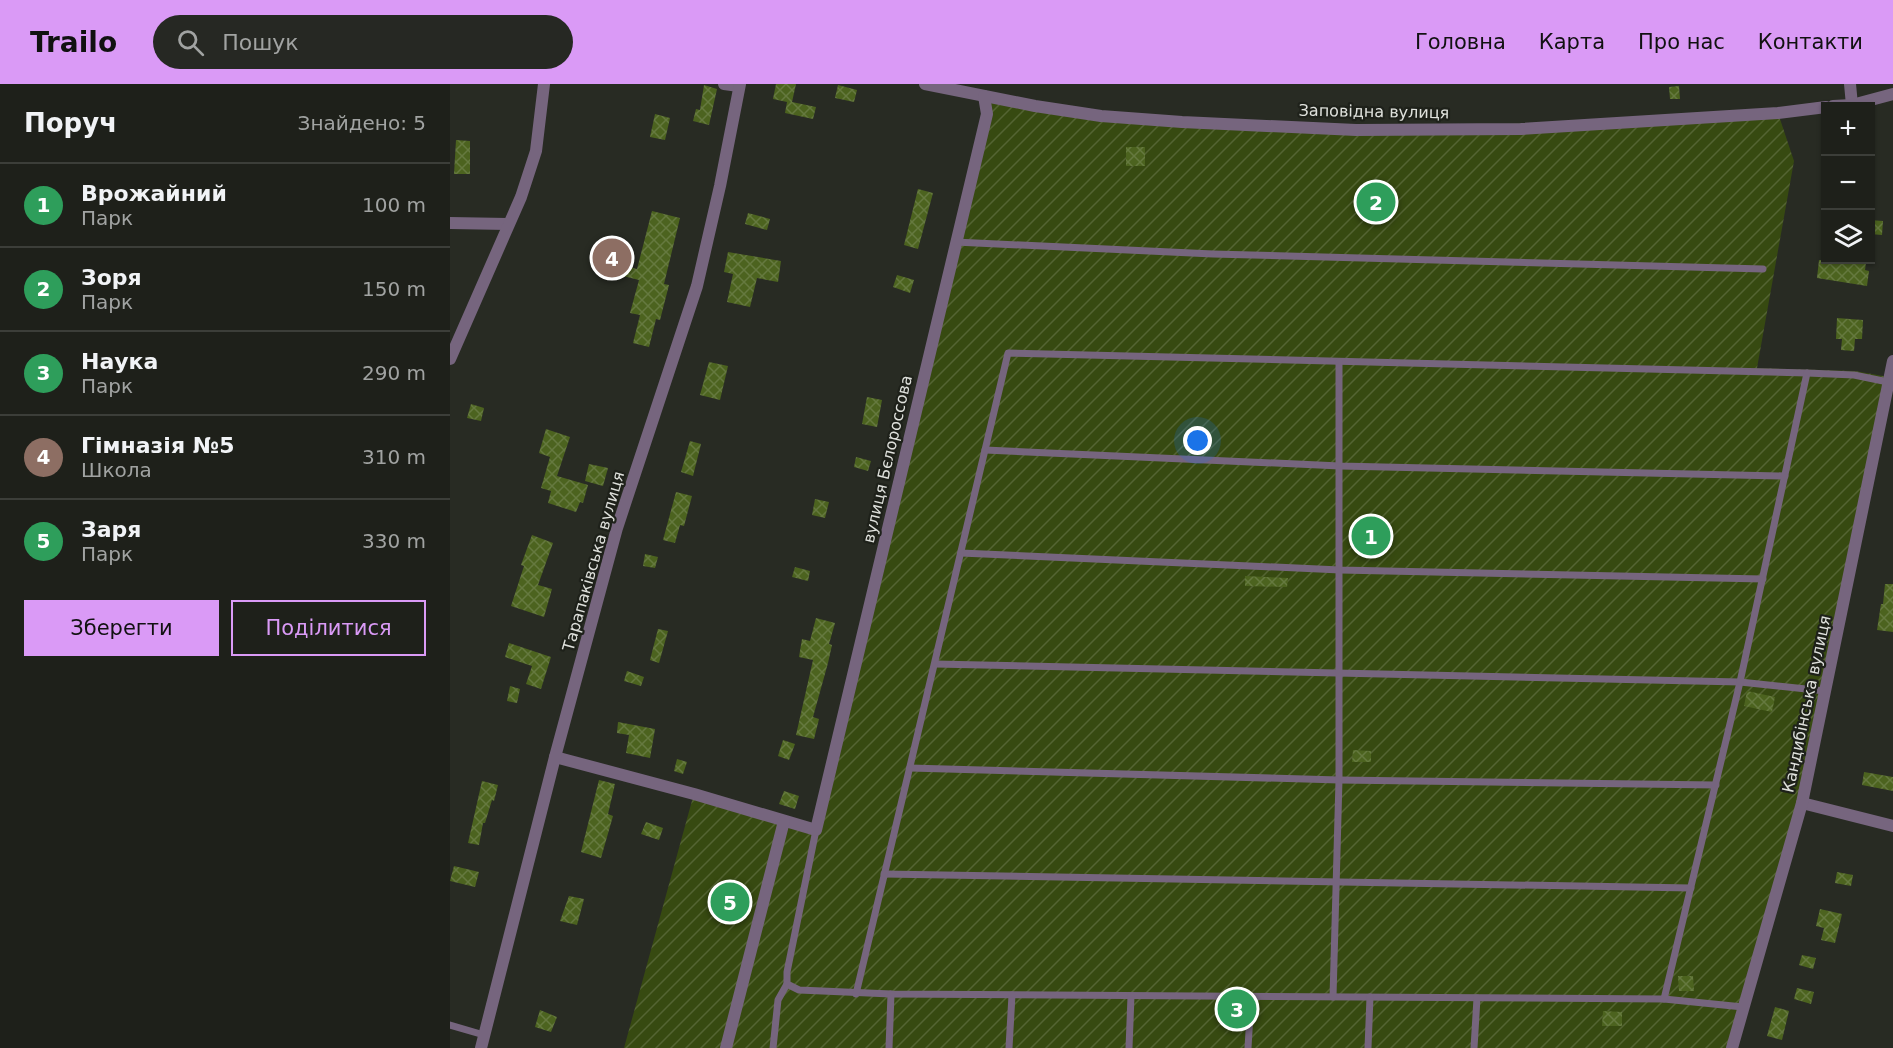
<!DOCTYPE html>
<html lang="uk">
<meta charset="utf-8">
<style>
:root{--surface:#1e201a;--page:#262823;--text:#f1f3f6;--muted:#a1a3a2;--line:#3c3e39;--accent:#da9af6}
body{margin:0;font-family:"DejaVu Sans",sans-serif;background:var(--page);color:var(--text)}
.controls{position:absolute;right:18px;top:18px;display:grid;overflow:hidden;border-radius:0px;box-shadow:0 2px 4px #0004}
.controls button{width:54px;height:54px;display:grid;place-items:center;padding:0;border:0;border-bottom:2px solid var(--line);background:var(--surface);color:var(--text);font:30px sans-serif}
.you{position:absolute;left:748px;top:357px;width:21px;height:21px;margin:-15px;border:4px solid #fff;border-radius:50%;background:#1a73e8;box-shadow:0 0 0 9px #1a73e833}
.badge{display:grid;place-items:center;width:39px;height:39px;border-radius:50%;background:var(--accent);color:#fff;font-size:20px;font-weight:700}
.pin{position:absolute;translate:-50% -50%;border:3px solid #fff;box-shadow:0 2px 6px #0006}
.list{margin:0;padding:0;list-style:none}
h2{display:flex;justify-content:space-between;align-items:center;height:78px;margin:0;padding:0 24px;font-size:26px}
h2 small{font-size:20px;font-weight:400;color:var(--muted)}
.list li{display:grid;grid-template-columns:39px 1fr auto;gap:18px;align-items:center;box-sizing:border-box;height:84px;padding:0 24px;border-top:2px solid var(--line)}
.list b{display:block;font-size:22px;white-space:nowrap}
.list p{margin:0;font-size:20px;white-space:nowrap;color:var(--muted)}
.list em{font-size:20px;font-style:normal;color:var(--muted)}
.actions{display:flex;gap:12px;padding:18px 24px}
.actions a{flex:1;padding:14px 0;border:2px solid var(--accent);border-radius:0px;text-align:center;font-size:21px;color:var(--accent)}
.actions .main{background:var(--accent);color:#111}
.icon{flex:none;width:33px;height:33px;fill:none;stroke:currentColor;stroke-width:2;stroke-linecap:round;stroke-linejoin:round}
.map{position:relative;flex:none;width:1443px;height:964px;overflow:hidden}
header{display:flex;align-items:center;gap:36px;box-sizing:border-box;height:84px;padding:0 30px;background:var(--accent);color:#111}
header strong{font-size:28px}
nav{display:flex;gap:33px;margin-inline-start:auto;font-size:21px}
.search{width:420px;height:54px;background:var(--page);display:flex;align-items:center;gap:15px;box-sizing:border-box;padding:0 21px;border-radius:33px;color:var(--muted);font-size:22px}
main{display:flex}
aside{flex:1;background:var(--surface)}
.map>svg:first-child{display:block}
.garden{fill:url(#garden-furrows)}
.building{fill:url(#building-cross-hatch)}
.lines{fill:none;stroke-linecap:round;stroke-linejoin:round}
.lane{stroke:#76657e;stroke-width:7}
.street{stroke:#76657e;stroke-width:12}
.labels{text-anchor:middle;stroke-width:4.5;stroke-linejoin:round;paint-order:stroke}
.street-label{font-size:16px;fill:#dfe1dc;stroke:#1e211a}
</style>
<header>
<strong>Trailo</strong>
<div class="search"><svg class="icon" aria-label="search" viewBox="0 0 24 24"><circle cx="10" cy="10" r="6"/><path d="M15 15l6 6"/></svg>Пошук</div>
<nav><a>Головна</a><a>Карта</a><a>Про нас</a><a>Контакти</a></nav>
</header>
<main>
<aside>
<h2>Поруч<small>Знайдено: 5</small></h2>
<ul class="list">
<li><span class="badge" style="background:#2e9e5b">1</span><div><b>Врожайний</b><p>Парк</p></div><em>100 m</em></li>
<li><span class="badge" style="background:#2e9e5b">2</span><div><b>Зоря</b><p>Парк</p></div><em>150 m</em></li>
<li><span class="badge" style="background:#2e9e5b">3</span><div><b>Наука</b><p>Парк</p></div><em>290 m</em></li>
<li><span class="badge" style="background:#8d6e63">4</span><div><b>Гімназія №5</b><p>Школа</p></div><em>310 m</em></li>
<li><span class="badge" style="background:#2e9e5b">5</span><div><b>Заря</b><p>Парк</p></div><em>330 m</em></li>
</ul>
<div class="actions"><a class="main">Зберегти</a><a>Поділитися</a></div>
</aside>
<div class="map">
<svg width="1443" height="964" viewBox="0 0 1443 964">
<defs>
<pattern id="garden-furrows" width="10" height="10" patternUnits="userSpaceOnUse" patternTransform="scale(1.5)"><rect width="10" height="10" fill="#374a11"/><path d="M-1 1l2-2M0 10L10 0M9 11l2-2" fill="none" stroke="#546433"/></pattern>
<pattern id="building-cross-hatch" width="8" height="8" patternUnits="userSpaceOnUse" patternTransform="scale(1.5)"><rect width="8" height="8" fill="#4c631f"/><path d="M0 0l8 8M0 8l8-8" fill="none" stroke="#65793f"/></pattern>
</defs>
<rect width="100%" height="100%" fill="#282b23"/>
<path class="garden" d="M 534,12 L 585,22 L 906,46 L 1328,29 L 1344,77 L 1307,284 L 1405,287 L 1439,293 L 1352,719 L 1282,964 L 174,964 L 243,713 L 365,749 L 537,30 Z"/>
<g class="building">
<path d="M 326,0 L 346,0 L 342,18 L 366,23 L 363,35 L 335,29 L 337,18 L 323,15 Z"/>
<path d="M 254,1 L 267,5 L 259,41 L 243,37 L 246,25 L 250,26 Z"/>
<path d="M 388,1 L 407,6 L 404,18 L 385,14 Z"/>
<path d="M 1229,2 L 1230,15 L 1220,15 L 1219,3 Z"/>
<path d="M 205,30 L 220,34 L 215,56 L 200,53 Z"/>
<path d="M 6,56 L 20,57 L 20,90 L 4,90 Z"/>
<rect x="676" y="63" width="19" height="19"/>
<path d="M 468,105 L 483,109 L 468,165 L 454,161 Z"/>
<path d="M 202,127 L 230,134 L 214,200 L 219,201 L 210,236 L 206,235 L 199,263 L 183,259 L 190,231 L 180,229 L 189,196 L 169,191 L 169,194 L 154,190 L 154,182 L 143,182 L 143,170 L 148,170 L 148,163 L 161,163 L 163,154 L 168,155 L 167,180 L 187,185 Z"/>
<path d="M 298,129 L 320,135 L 317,146 L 295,140 Z"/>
<path d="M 1420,136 L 1433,137 L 1432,151 L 1420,150 Z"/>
<path d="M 278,168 L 331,177 L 328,198 L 307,194 L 300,223 L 277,218 L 283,190 L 274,188 Z"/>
<path d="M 1369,176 L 1396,176 L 1416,179 L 1415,186 L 1419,187 L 1417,202 L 1367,194 Z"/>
<path d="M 447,191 L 464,196 L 460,209 L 443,203 Z"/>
<path d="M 1387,234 L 1413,236 L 1412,255 L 1405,255 L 1404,267 L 1391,266 L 1392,255 L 1386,255 Z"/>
<path d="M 259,278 L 278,282 L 270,316 L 250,311 Z"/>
<path d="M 417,313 L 432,316 L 427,343 L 412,340 Z"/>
<path d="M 21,320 L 34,324 L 31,337 L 17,334 Z"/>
<path d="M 96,345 L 120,353 L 107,392 L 138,401 L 133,419 L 130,418 L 126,428 L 98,419 L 101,407 L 91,404 L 100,373 L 89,369 Z"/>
<path d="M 240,357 L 251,360 L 243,392 L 231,388 Z"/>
<path d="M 406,373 L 421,377 L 418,387 L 404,383 Z"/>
<path d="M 139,380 L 158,384 L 153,402 L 135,397 Z"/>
<path d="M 226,408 L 242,412 L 234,442 L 230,441 L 225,459 L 213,456 Z"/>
<path d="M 365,415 L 379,418 L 375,434 L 362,431 Z"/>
<path d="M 82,451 L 103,459 L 88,501 L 102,505 L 94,533 L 61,522 L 74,482 L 71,481 Z"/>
<path d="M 195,470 L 208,473 L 205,484 L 193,482 Z"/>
<path d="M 345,483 L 360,487 L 358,497 L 342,493 Z"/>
<path d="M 795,492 L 838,494 L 837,503 L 795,502 Z"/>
<path d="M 1435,500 L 1443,500 L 1443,548 L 1427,546 L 1431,520 L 1433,520 Z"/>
<path d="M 366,534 L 385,539 L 379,560 L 382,561 L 378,579 L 363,633 L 369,635 L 364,655 L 346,651 L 363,576 L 349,573 L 352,555 L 360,557 Z"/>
<path d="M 208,545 L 218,547 L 209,579 L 200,576 Z"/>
<path d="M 59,559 L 101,573 L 91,605 L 76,600 L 82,582 L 55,573 Z"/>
<path d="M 177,587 L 194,593 L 191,602 L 174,597 Z"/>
<path d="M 60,602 L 70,605 L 67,619 L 57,617 Z"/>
<path d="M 1297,607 L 1325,613 L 1322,628 L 1294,622 Z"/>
<path d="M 168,638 L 205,645 L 200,674 L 176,669 L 179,651 L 167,649 Z"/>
<path d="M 333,656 L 345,660 L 339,676 L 328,672 Z"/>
<path d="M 903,666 L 921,667 L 921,678 L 902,678 Z"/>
<path d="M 227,675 L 237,678 L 233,690 L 224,687 Z"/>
<path d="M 1414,688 L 1443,693 L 1443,707 L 1412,701 Z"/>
<path d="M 149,696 L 165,700 L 158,730 L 163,732 L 151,774 L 131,768 Z"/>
<path d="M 32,697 L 48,701 L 44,717 L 42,716 L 35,739 L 33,739 L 29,761 L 18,759 Z"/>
<path d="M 334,707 L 349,712 L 345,725 L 329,720 Z"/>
<path d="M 196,738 L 213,744 L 209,756 L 191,750 Z"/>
<path d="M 4,782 L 29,788 L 25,803 L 0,797 Z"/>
<path d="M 1387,788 L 1403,791 L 1401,802 L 1385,799 Z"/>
<path d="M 119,812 L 134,815 L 127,841 L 110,837 Z"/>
<path d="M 1370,825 L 1392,830 L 1385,859 L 1371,856 L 1374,844 L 1366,842 Z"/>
<path d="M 1352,871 L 1366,874 L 1363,885 L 1349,881 Z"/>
<path d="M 1228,892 L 1243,892 L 1244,907 L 1229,907 Z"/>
<path d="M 1347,904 L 1364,908 L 1361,920 L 1344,915 Z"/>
<path d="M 1325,923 L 1339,927 L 1332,956 L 1317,952 Z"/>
<path d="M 90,926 L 107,933 L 101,948 L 85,943 Z"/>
<path d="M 1153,927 L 1172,928 L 1172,942 L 1152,942 Z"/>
</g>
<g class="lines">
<g class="lane">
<path d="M 505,158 L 763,170 L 1313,185"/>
<path d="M 535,366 L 890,382 L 1335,392"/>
<path d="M 511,469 L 890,486 L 1313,495"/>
<path d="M 485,580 L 1290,598 L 1375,607"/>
<path d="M 460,684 L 889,696 L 1266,701"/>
<path d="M 366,746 L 337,888 L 337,900 L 349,906 L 441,910 L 1214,915 L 1293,923"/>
<path d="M 434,790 L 1241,804"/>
<path d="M 406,910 L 558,269 L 1357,289 L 1404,291 L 1438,298"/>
<path d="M 883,913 L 889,696 L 889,278"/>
<path d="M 1214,915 L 1290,598 L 1357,289"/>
<path d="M 0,941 L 34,951"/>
<path d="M 323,964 L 328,916 L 337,900"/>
<path d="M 439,964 L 441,910"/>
<path d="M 559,964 L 562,911"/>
<path d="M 679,964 L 681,912"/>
<path d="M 798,964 L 801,913"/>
<path d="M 918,964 L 920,913"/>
<path d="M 1024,964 L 1027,914"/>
</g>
<g class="street">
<path d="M 274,0 L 289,2"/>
<path d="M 475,0 L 585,22 L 651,32 L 732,38 L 906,46 L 1071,45 L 1328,29 L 1376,23"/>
<path d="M 1400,0 L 1402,21"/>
<path d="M 1383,22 L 1402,21 L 1443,10"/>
<path d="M 0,139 L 58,140"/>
<path d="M 0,275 L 71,113 L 86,67 L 94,0"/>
<path d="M 105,673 L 244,710 L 366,746 L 537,30 L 534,12"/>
<path d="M 1352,719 L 1443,742"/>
<path d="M 31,964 L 105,673 L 167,444 L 247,202 L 270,102 L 290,0"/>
<path d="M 276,964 L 334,737"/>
<path d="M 1282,964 L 1352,719 L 1443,277"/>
</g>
</g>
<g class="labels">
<g class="street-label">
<text transform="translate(924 27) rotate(1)" y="6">Заповідна вулиця</text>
<text transform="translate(437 375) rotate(-77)" y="6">вулиця Бєлороссова</text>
<text transform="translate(143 477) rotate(-74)" y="6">Тарапаківська вулиця</text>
<text transform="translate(1356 620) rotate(-78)" y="6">Кандибінська вулиця</text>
</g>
</g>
</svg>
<div class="controls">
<button>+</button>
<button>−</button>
<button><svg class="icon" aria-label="layers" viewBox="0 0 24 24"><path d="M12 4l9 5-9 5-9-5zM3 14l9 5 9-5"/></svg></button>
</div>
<div class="you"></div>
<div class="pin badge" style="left:921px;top:452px;background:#2e9e5b">1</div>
<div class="pin badge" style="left:926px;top:118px;background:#2e9e5b">2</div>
<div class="pin badge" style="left:787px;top:925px;background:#2e9e5b">3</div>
<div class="pin badge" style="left:162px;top:174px;background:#8d6e63">4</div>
<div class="pin badge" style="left:280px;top:818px;background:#2e9e5b">5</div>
</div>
</main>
